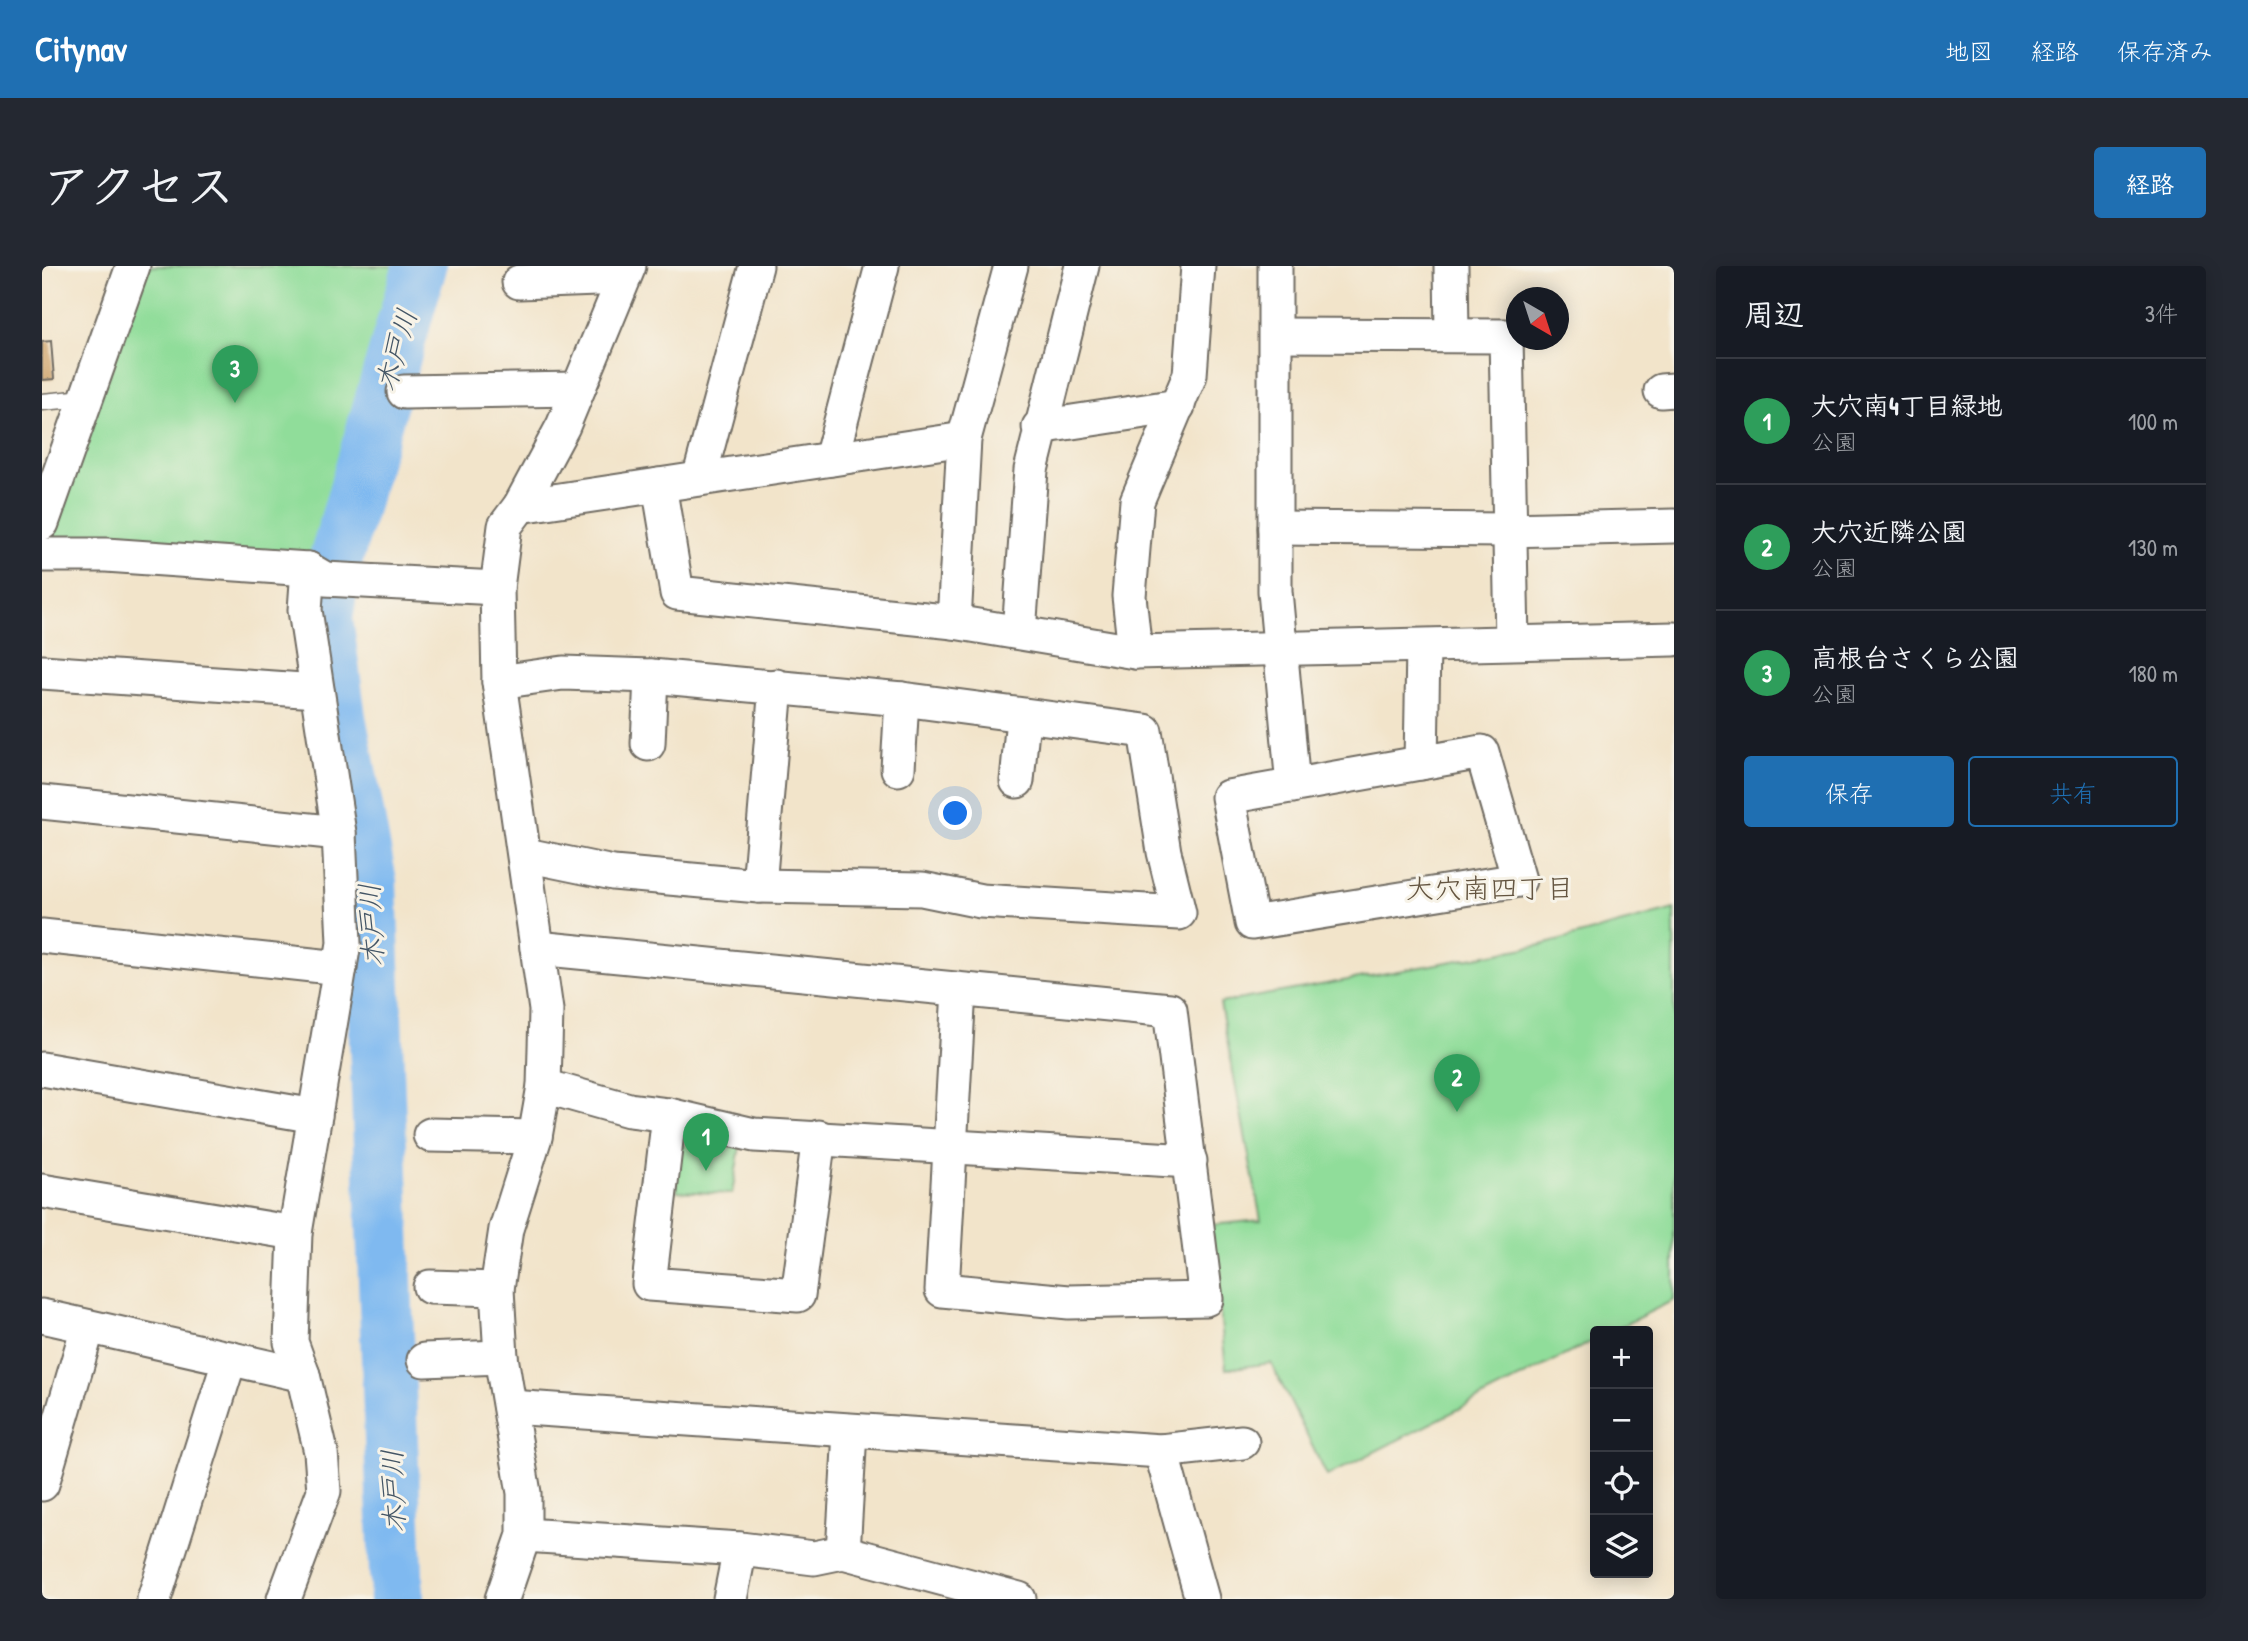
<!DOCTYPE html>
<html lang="ja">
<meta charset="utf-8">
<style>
:root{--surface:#171b24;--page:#242831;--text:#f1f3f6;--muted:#9ea1a6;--line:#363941;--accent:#1f6fb2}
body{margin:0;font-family:"Patrick Hand","Klee One",sans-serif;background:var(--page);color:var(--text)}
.controls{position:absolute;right:21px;bottom:21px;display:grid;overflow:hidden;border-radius:7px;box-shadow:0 4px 18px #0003}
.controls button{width:63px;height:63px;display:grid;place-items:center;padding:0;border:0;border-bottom:2px solid var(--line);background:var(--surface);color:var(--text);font:35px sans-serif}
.compass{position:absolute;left:1464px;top:21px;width:63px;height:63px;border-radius:50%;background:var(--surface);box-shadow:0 4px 18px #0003;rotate:141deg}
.you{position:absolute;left:914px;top:548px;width:24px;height:24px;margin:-18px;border:5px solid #fff;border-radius:50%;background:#1a73e8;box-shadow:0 0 0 10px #1a73e833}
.badge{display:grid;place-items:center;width:46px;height:46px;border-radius:50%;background:var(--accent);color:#fff;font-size:23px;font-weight:700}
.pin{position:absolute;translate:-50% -58px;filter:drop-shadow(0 2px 4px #0008)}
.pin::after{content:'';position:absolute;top:37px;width:24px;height:21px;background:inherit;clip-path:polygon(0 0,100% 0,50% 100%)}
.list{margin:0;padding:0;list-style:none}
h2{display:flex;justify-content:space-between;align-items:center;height:91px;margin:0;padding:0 28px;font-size:30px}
h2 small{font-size:23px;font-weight:400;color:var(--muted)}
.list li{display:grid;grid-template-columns:46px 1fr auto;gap:21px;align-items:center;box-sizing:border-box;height:126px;padding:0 28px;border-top:2px solid var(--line)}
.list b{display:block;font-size:26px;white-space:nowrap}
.list p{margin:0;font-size:23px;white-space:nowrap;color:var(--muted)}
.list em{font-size:23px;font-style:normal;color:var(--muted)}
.actions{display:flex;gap:14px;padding:21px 28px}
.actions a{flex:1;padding:16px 0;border:2px solid var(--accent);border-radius:7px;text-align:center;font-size:24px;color:var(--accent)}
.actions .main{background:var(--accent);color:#fff}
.icon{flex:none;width:38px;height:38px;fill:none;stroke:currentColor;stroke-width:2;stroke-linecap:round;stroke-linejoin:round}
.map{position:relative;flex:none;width:1632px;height:1333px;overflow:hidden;border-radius:7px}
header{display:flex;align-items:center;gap:42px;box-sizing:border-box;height:98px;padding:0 35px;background:var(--accent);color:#fff}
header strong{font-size:33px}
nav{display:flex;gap:38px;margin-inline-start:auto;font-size:24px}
.intro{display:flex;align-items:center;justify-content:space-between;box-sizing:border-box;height:168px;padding:0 42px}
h1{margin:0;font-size:49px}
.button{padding:18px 32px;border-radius:7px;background:var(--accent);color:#fff;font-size:24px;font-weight:700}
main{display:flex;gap:42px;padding:0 42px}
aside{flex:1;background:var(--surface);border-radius:7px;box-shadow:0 4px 18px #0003}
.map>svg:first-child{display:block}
.green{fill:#90dd9a;stroke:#5e8462;stroke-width:2}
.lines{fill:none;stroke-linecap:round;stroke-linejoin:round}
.river{stroke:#7fb9f0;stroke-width:54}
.building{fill:#cea36b}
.lane-casing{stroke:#716c63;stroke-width:19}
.street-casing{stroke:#716c63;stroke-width:37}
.lane{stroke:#fff;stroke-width:16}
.street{stroke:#fff;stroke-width:33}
.labels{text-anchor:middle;stroke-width:6;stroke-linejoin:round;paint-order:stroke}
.water-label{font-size:28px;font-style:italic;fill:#445666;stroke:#f7f3e8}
.neighbourhood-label{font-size:28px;fill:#645541;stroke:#f7f3e8}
</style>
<header>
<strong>Citynav</strong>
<nav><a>地図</a><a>経路</a><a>保存済み</a></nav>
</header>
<div class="intro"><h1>アクセス</h1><a class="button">経路</a></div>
<main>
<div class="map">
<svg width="1632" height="1333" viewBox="0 0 1632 1333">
<rect width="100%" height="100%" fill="#f7f3e8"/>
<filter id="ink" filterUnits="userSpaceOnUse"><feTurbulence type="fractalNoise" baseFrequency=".0143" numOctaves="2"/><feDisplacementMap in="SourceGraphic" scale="14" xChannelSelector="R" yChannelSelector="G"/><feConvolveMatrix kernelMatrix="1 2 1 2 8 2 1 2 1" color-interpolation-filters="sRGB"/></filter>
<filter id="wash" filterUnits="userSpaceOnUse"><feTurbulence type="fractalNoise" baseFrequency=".00686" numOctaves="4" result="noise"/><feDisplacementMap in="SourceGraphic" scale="28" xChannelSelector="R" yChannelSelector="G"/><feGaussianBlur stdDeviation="1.57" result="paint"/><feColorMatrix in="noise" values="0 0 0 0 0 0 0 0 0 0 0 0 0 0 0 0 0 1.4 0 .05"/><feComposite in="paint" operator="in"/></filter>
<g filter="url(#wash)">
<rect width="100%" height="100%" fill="#f2e4ca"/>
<g class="green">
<path d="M 106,0 L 370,0 L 286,290 L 6,274 Z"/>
<path d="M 1632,643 L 1632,1034 L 1570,1065 L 1553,1065 L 1553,1074 L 1285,1210 L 1229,1097 L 1184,1103 L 1169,959 L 1219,954 L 1178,737 L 1500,679 Z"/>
<path d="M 651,871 L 698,880 L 690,928 L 635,925 L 636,885 Z"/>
</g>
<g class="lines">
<path class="river" d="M 355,1333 L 328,616 L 297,451 L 284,353 L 292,300 L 378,0"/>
</g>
<g id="blocks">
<path class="building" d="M 9,75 L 12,113 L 0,114 L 0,76 Z"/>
</g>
</g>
<g filter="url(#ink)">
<use href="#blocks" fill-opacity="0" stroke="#716c63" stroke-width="2"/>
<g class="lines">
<g class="lane-casing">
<path id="lane" d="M 0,136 L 44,132"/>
</g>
<g class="street-casing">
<g id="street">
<path d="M 1233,0 L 1233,325 L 1251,520"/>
<path d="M 1409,0 L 1410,68"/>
<path d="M 477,16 L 581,12"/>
<path d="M 1234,69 L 1464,70 L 1470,376"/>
<path d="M 1619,125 L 1632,124"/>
<path d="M 362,126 L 536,123"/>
<path d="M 997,161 L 1136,140"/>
<path d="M 789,193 L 840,0"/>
<path d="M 657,213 L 714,0"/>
<path d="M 617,219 L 635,327 L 912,356 L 1093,386 L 1632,373"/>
<path d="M 478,240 L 922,173"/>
<path d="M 0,257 L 91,0"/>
<path d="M 1233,262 L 1466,264 L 1632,260"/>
<path d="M 0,289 L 64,289 L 266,303 L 283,313 L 455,322"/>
<path d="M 912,356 L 922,173 L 969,0"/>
<path d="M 977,366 L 989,204 L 1040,0"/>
<path d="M 1093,386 L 1087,330 L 1095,235 L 1148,109 L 1156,0"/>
<path d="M 0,406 L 275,425"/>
<path d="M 457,416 L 521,407 L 609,410 L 860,433 L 1103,465 L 1122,586 L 1137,647 L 939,635 L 880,623 L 717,620 L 571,607 L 484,589"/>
<path d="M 606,478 L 609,410"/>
<path d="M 1440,486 L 1477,614 L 1210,657 L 1186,531 Z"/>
<path d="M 1379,497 L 1381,380"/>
<path d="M 856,503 L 860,433"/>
<path d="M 975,515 L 981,452"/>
<path d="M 0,536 L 297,567"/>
<path d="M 717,620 L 734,420"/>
<path d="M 0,670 L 298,702"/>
<path d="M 495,682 L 1128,744 L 1164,1033 L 1027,1036 L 900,1024 L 917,724"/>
<path d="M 0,803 L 273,850"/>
<path d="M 502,820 L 587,844 L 627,849 L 712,869 L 1148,895"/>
<path d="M 627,849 L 607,1018 L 756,1029 L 777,871"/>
<path d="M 388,869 L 493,871"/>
<path d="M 0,925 L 253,967"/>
<path d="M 388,1021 L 455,1023"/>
<path d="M 0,1050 L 261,1109"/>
<path d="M 382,1094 L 459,1091"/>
<path d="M 468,1141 L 1119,1185 L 1200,1176"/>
<path d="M 1119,1185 L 1160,1333"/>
<path d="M 0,1218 L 46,1061"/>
<path d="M 482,1269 L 698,1283 L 772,1292 L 801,1286 L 977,1333"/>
<path d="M 801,1286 L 808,1166"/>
<path d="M 112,1333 L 188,1092"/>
<path d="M 242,1333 L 282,1225 L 279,1186 L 261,1109 L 249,1076 L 253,967 L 302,677 L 297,567 L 263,344 L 266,303"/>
<path d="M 460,1333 L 482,1269 L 482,1227 L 459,1091 L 455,1023 L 464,963 L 493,871 L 502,820 L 504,744 L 457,416 L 455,322 L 463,260 L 478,240 L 521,160 L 587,0"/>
<path d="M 688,1333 L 698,1283"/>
</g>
</g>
<use href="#lane" class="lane"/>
<use href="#street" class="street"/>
</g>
</g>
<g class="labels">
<g class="water-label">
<text transform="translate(354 84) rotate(-74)" y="10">木戸川</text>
<text transform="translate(329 659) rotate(-93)" y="10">木戸川</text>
<text transform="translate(351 1225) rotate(-92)" y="10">木戸川</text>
</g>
<g class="neighbourhood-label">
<text x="1448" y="632">大穴南四丁目</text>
</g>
</g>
</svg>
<div class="controls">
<button>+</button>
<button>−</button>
<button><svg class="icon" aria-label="locate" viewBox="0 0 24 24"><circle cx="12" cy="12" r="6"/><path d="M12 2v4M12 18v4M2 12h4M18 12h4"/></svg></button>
<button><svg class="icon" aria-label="layers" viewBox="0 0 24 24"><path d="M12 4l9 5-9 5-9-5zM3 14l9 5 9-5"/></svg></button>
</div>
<svg class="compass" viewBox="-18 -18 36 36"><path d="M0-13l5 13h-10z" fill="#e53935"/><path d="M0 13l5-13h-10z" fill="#9ea1a6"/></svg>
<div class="you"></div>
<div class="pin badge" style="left:664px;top:905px;background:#2e9e5b">1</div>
<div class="pin badge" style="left:1415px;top:846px;background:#2e9e5b">2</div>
<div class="pin badge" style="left:193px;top:137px;background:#2e9e5b">3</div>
</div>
<aside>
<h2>周辺<small>3件</small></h2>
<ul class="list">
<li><span class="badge" style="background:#2e9e5b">1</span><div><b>大穴南4丁目緑地</b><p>公園</p></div><em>100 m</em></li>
<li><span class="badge" style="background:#2e9e5b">2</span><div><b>大穴近隣公園</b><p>公園</p></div><em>130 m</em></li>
<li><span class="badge" style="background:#2e9e5b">3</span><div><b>高根台さくら公園</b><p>公園</p></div><em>180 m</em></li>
</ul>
<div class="actions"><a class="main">保存</a><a>共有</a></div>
</aside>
</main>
